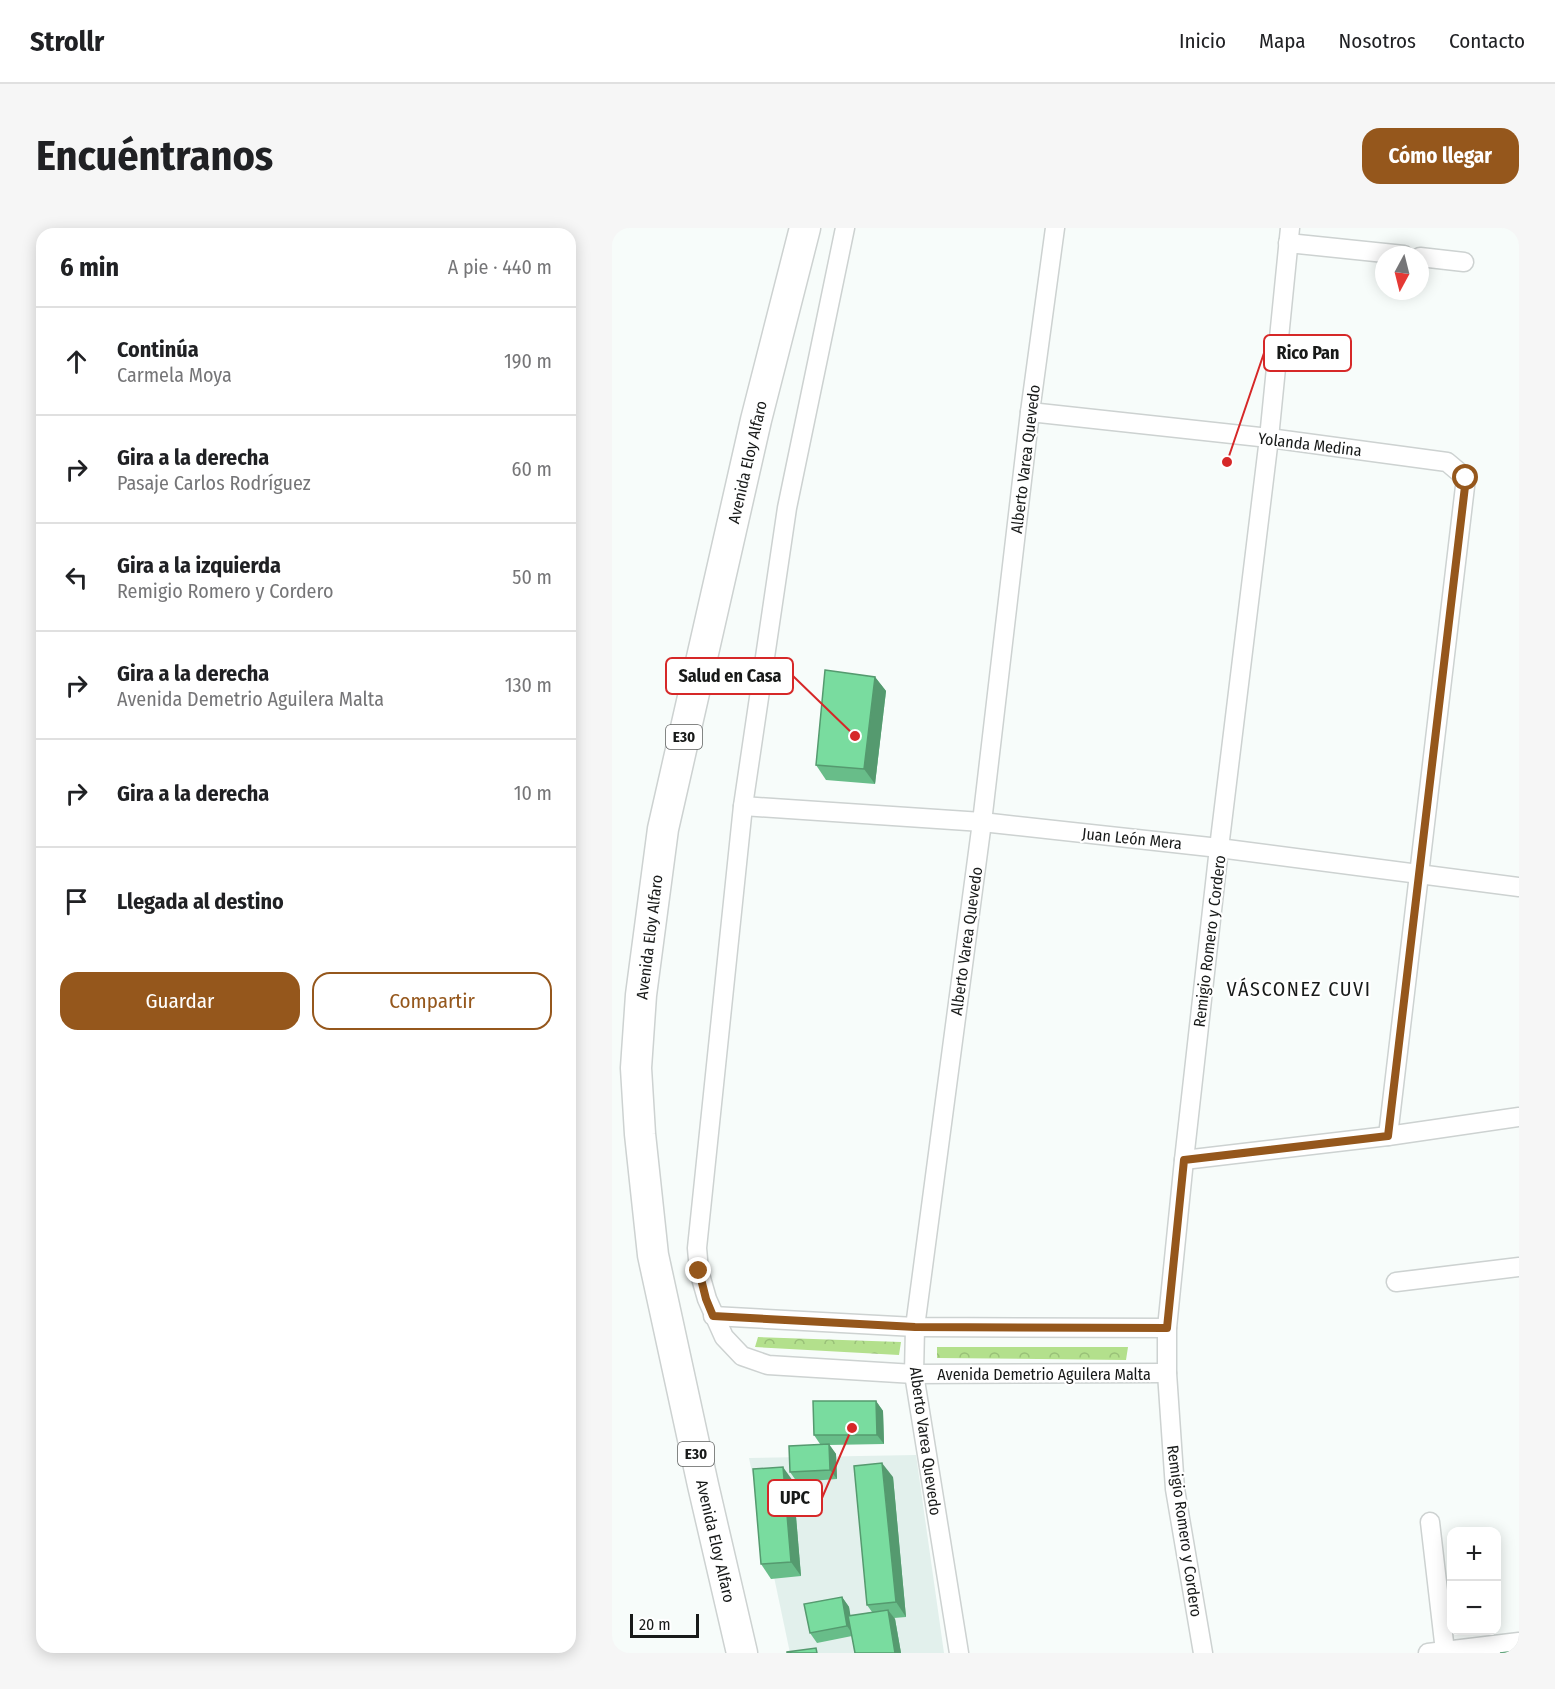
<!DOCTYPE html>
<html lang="es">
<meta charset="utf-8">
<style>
:root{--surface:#fff;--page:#f6f6f6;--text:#202124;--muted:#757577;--line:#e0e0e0;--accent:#95571c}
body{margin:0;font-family:"Fira Sans Condensed",sans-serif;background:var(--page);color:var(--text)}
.controls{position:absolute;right:18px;bottom:18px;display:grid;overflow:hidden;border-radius:12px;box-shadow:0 3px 15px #0003}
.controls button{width:54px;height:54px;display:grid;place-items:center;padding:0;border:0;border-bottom:2px solid var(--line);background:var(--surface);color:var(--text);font:30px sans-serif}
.compass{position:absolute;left:763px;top:18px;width:54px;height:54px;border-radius:50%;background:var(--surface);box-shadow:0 3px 15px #0003;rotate:187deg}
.scale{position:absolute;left:18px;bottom:15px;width:69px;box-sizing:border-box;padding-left:6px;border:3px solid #181a19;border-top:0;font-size:16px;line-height:21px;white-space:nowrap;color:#181a19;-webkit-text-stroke:4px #fff;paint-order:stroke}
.stop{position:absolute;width:18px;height:18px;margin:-14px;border:4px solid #95571c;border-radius:50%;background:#fff}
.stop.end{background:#95571c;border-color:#fff;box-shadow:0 2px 6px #0008}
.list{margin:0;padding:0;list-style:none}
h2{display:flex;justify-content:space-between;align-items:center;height:78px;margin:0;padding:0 24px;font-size:26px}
h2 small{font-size:20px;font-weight:400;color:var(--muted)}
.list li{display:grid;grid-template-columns:39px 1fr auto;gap:18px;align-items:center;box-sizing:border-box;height:108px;padding:0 24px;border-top:2px solid var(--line)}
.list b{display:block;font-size:22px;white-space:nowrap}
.list p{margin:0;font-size:20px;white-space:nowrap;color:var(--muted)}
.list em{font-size:20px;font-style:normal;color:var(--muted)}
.actions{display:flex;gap:12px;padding:18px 24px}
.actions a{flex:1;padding:14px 0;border:2px solid var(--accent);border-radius:18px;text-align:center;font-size:21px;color:var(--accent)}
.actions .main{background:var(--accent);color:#fff}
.icon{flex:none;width:33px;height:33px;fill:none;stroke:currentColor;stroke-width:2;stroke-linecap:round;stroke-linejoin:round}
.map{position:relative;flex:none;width:907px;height:1425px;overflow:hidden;border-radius:18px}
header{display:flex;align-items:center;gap:36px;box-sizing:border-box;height:84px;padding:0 30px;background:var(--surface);border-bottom:2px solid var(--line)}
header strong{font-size:28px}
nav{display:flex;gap:33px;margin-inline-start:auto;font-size:21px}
.intro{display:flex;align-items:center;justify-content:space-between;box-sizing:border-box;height:144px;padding:0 36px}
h1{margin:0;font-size:42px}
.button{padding:15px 27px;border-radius:18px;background:var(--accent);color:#fff;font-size:21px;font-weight:700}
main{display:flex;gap:36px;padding:0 36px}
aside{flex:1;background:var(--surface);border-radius:18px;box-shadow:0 3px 15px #0003}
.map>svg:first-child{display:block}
.built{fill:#e2f0ec}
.park{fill:url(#park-crowns)}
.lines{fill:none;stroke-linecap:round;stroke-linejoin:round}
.street-casing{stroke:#cdd2d1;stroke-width:21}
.primary-casing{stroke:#cdd2d1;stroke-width:33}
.street{stroke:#fff;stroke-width:18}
.primary{stroke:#fff;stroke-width:30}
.wall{fill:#68bd89}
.shaded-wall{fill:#559a6f}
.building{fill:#79dc9f;stroke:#559a6f;stroke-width:1.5}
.route{stroke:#95571c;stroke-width:8}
.labels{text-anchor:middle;stroke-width:4.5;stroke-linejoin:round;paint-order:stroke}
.shield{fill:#fff;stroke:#5d5f5e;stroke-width:1.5}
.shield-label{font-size:15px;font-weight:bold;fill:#181a19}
.street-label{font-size:16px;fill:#181a19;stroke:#fff}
.quarter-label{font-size:20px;letter-spacing:1.5px;fill:#181a19;stroke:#fff}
.leader{fill:none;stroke:#d62828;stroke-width:2}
.callout-dot{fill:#d62828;stroke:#fff;stroke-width:2}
.callout{fill:#fff;stroke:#d62828;stroke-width:2}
.callout-label{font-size:18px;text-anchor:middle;font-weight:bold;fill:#181a19}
</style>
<header>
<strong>Strollr</strong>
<nav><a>Inicio</a><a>Mapa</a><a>Nosotros</a><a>Contacto</a></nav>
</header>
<div class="intro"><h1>Encuéntranos</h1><a class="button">Cómo llegar</a></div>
<main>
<aside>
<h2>6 min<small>A pie · 440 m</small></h2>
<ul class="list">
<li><svg class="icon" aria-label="ahead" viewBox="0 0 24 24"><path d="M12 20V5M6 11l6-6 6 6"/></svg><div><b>Continúa</b><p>Carmela Moya</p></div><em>190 m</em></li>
<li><svg class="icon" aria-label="right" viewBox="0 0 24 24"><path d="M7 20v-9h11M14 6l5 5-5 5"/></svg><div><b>Gira a la derecha</b><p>Pasaje Carlos Rodríguez</p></div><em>60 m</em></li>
<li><svg class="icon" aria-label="left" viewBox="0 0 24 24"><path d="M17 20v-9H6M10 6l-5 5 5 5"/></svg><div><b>Gira a la izquierda</b><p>Remigio Romero y Cordero</p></div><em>50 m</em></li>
<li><svg class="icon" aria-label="right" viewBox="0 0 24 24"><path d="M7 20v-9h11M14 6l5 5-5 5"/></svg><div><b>Gira a la derecha</b><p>Avenida Demetrio Aguilera Malta</p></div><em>130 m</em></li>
<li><svg class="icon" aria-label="right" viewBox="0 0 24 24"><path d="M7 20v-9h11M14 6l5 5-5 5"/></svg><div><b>Gira a la derecha</b></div><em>10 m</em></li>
<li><svg class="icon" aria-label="arrive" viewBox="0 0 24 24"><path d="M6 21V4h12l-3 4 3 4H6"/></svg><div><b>Llegada al destino</b></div></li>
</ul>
<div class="actions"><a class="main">Guardar</a><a>Compartir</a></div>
</aside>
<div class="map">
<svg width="907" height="1425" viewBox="0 0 907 1425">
<defs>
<pattern id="park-crowns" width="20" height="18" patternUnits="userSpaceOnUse" patternTransform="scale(1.5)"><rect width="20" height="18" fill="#b3e08c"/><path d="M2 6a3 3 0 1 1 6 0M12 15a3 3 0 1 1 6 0" fill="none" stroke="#99c078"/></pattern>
</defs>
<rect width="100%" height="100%" fill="#f7fcfa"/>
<path class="built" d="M 304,1227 L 332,1425 L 178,1425 L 137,1230 Z"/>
<g class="park">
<path d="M 146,1109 L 289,1114 L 287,1127 L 143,1119 Z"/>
<path d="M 325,1119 L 516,1119 L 514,1132 L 325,1130 Z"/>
</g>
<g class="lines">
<g class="street-casing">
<g id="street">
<path d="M 233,0 L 175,280 L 131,578 L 85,1020 L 87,1043 L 95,1071 L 112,1109 L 130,1128 L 156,1137 L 302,1146 L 555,1145"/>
<path d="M 676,15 L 792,27"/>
<path d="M 808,29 L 852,34"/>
<path d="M 418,184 L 657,210 L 835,234 L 854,250 L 776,908"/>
<path d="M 131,578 L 370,594 L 607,620 L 907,659"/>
<path d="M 572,932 L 776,908 L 907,889"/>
<path d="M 784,1054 L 907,1039"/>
<path d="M 101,1088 L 303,1099 L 555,1100"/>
<path d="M 818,1294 L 833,1423"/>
<path d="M 347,1425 L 302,1146 L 303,1099 L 370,594 L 418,184 L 443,0"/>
<path d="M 591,1425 L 563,1261 L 555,1145 L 555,1100 L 572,932 L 607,620 L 657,210 L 678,0"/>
<path d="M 816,1425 L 907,1414"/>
</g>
</g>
<g class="primary-casing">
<path id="primary" d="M 130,1425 L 91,1257 L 41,1027 L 28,906 L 24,840 L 29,767 L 51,601 L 144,192 L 193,0"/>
</g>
<use href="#street" class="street"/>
<use href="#primary" class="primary"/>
</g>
<g class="wall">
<path d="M 263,449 L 274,463 L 263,556 L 214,552 L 204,537 Z"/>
<path d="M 264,1173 L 271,1183 L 272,1216 L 217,1217 L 224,1226 L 225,1251 L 185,1254 L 178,1244 L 208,1216 L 202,1207 Z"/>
<path d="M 281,1249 L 294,1389 L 282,1390 L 283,1391 L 289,1425 L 243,1425 L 240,1408 L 205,1415 L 198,1405 L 230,1369 L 237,1379 L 238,1388 L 260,1384 L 255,1377 Z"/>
<path d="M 181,1253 L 189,1348 L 159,1351 L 149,1336 Z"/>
</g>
<g class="shaded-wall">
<path d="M 263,449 L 274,463 L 263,556 L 252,541 Z"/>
<path d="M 264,1173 L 271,1183 L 272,1216 L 265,1207 Z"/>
<path d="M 217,1216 L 224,1226 L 225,1251 L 218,1242 Z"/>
<path d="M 270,1235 L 281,1249 L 294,1389 L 284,1374 Z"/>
<path d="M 171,1239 L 181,1253 L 189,1348 L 179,1334 Z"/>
<path d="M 230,1369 L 237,1379 L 242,1408 L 235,1398 Z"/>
<path d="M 276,1382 L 283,1391 L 289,1425 L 283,1425 Z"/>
</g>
<g class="building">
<path d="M 213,442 L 263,449 L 252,541 L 204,537 Z"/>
<path d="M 201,1173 L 264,1173 L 265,1207 L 202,1207 Z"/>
<path d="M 217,1216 L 218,1242 L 178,1244 L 177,1218 Z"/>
<path d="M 270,1235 L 284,1374 L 255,1377 L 242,1238 Z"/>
<path d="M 171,1239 L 179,1334 L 149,1336 L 141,1241 Z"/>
<path d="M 230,1369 L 235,1398 L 198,1405 L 192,1376 Z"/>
<path d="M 276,1382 L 283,1425 L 243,1425 L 236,1388 Z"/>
<path d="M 204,1420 L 205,1425 L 175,1425 L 175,1424 Z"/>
<path d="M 904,1423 L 904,1425 L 888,1425 Z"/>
</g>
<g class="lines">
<path class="route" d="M 87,1043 L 94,1071 L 101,1088 L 303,1099 L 555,1100 L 572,932 L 776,908 L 854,250"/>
</g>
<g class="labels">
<g class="shield">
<rect x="54" y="497" width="36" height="24" rx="4.5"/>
<rect x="66" y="1214" width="36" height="24" rx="4.5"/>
</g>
<g class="shield-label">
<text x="72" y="514">E30</text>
<text x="84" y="1231">E30</text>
</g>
<g class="street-label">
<text transform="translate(698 216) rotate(7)" y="6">Yolanda Medina</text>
<text transform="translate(413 231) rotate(-83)" y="6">Alberto Varea Quevedo</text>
<text transform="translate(135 234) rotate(-77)" y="6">Avenida Eloy Alfaro</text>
<text transform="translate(520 610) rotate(6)" y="6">Juan León Mera</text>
<text transform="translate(37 709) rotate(-83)" y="6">Avenida Eloy Alfaro</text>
<text transform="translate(354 713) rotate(-82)" y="6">Alberto Varea Quevedo</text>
<text transform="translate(597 713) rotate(-83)" y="6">Remigio Romero y Cordero</text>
<text x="432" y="1152">Avenida Demetrio Aguilera Malta</text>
<text transform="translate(314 1213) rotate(82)" y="6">Alberto Varea Quevedo</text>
<text transform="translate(573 1303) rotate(82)" y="6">Remigio Romero y Cordero</text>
<text transform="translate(104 1313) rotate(77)" y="6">Avenida Eloy Alfaro</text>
</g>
<g class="quarter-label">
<text x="687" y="768">VÁSCONEZ CUVI</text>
</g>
</g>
<path class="leader" d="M615 234L652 125M243 508L181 448M240 1200L210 1270"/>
<g class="callout-dot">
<circle cx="615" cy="234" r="6"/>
<circle cx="243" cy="508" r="6"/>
<circle cx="240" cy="1200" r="6"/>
</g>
<g class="callout">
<rect x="652" y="107" width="87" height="36" rx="6"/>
<rect x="54" y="430" width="127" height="36" rx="6"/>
<rect x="156" y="1252" width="54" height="36" rx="6"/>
</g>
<g class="callout-label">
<text x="696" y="131">Rico Pan</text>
<text x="118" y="454">Salud en Casa</text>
<text x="183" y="1276">UPC</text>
</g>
</svg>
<div class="controls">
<button>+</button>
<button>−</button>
</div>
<svg class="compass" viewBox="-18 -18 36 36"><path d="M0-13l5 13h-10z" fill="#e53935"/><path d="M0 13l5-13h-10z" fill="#757577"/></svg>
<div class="scale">20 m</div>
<div class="stop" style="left:854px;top:250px"></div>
<div class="stop end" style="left:87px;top:1043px"></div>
</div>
</main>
